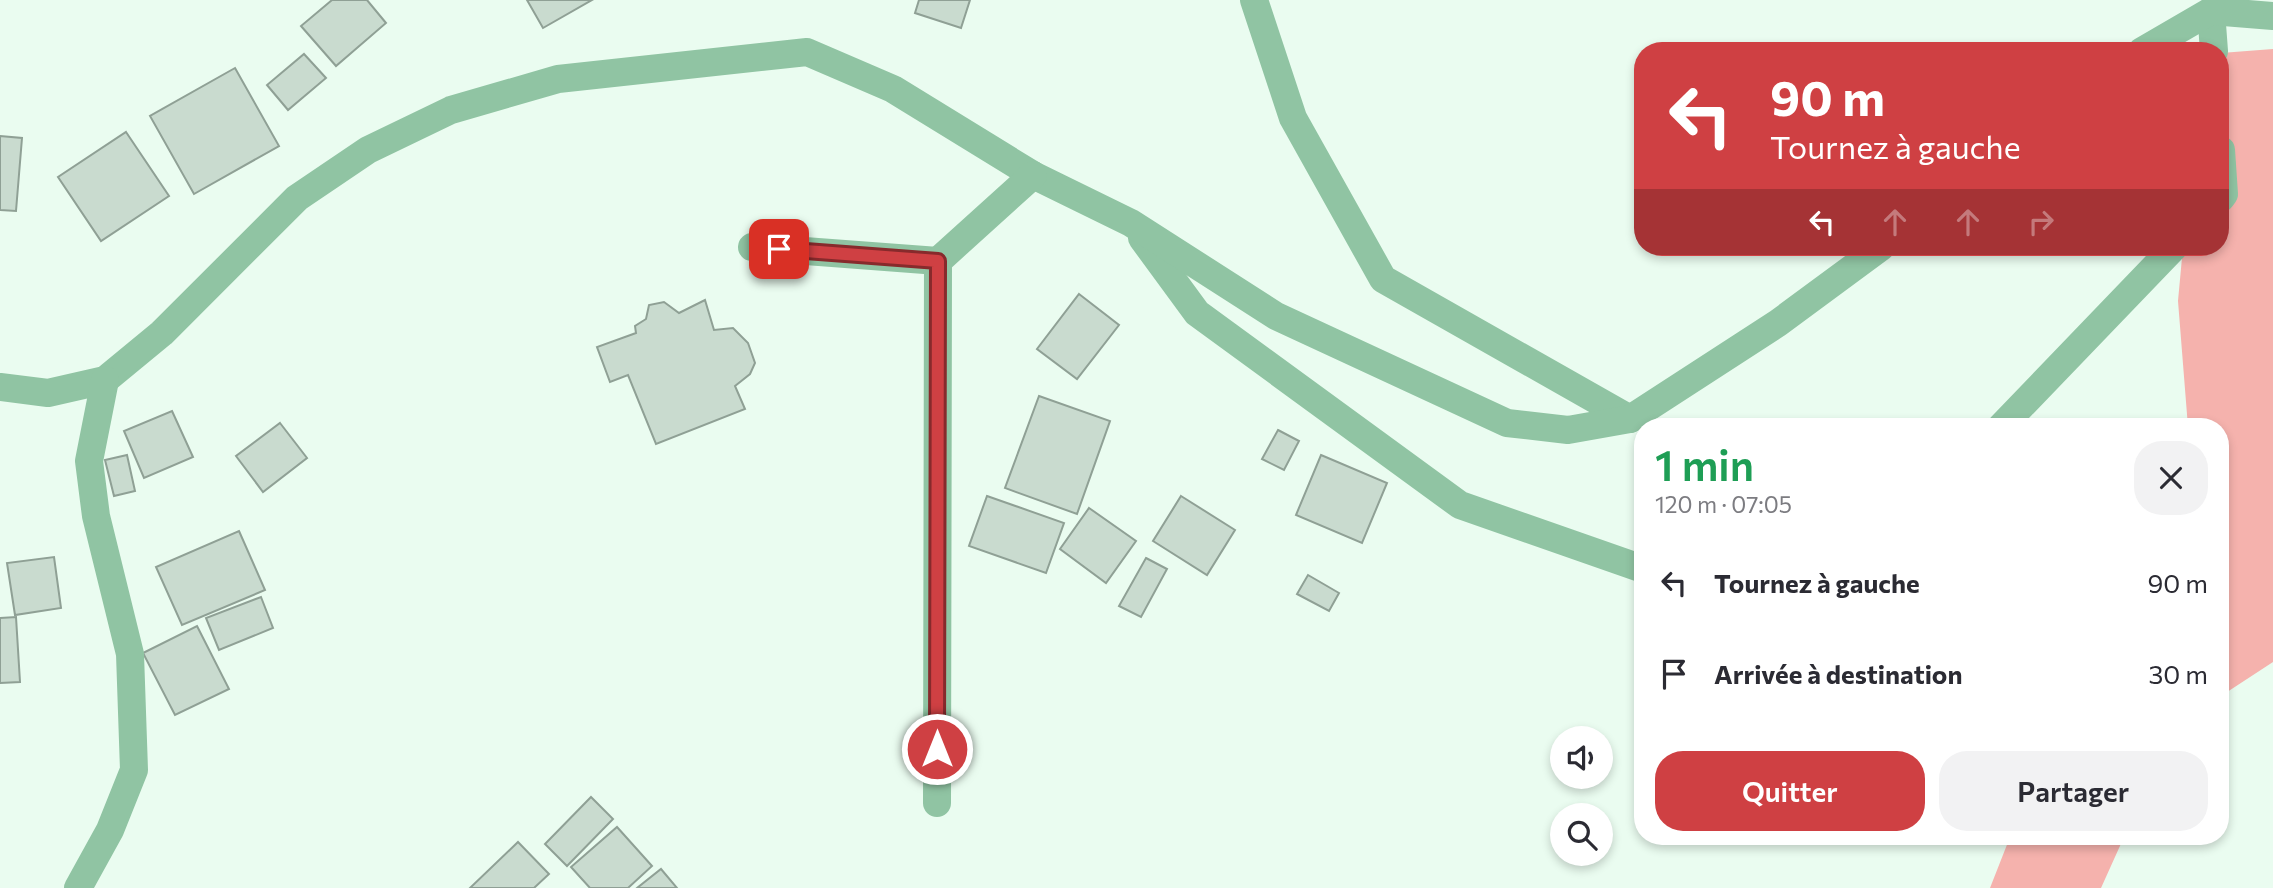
<!DOCTYPE html>
<html lang="fr">
<head>
<meta charset="utf-8">
<style>
  :root { --surface:#fff; --page:#f2f2f3; --text:#2b2b33; --muted:#7c7c81; --accent:#cf4043 }
  body { margin:0; font-family:Commissioner,sans-serif; background:var(--page); color:var(--text); height:100vh; display:flex; flex-direction:column; font-size:26px; white-space:nowrap }
  * { box-sizing:border-box; margin:0 }
  p { font-size:23px; color:var(--muted) }
  .icon { flex:none; width:38px; height:38px; fill:none; stroke:currentColor; stroke-width:2; stroke-linecap:round; stroke-linejoin:round }
  .map { position:relative; flex:1; overflow:hidden }
  .side { position:absolute; left:1634px; top:418px; width:595px; height:427px; display:flex; flex-direction:column; background:var(--surface); border-radius:28px; box-shadow:0 4px 10px #0003 }
  .side>* { flex:none }
  .hud { position:absolute; left:1634px; top:42px; width:595px; height:214px; border-radius:28px; box-shadow:0 4px 10px #0003; background:#cf4043; color:#fff; overflow:hidden }
  .controls { position:absolute; left:1550px; top:726px; display:grid; gap:14px }
  .controls a { display:grid; place-items:center; width:63px; height:63px; border-radius:50%; background:var(--surface); box-shadow:0 4px 10px #0003; font-size:35px }
  .pin { position:absolute; display:grid; place-items:center; width:60px; height:60px; color:#fff; margin:-30px; border-radius:14px; box-shadow:0 4px 10px #0006 }
  .me { position:absolute; width:77px; margin:-38px; rotate:0deg; stroke-linejoin:round; filter:drop-shadow(0 0 5px #0008) }
  .turn { display:flex; align-items:center; gap:24px; height:147px; padding:0 21px; font-size:32px }
  .turn .icon { width:91px; height:91px; stroke-width:2.5 }
  .turn b { display:block; font-size:49px; line-height:60px }
  .lanes { display:flex; align-items:center; height:66px; padding:0 21px; background:#0003; justify-content:center; gap:35px; direction:ltr }
  .lanes .off { opacity:.35 }
  .round { display:grid; place-items:center; flex:none; width:74px; height:74px; border-radius:28px; background:var(--page) }
  .overview { display:flex; align-items:center; justify-content:space-between; height:119px; padding:0 21px }
  h1 { font-size:42px; font-weight:600; line-height:52px; color:#1e9e55 }
  .primary-button { display:flex; gap:14px; margin-top:auto; padding:14px 21px }
  .primary-button a { flex:1; height:80px; border-radius:28px; background:var(--accent); color:#fff; font-size:28px; font-weight:600; line-height:80px; text-align:center }
  .primary-button a+a { background:var(--page); color:var(--text) }
  ul { padding:0; list-style:none }
  li { display:flex; align-items:center; gap:21px; height:91px; padding:0 21px }
  li div { flex:1 }
  li b { display:block; font-size:26px }
  li em { font-style:normal }
  .map>svg:first-child { display:block }
  .green { fill:#f5b2ad }
  .building { fill:#c9dbcf; stroke:#8fa095; stroke-width:2 }
  .lines { fill:none; stroke-linecap:round; stroke-linejoin:round }
  .street { stroke:#90c4a3; stroke-width:28 }
  .route-casing { stroke:#872a2c; stroke-width:18 }
  .route { stroke:#cf4043; stroke-width:12 }
</style>
</head>
<body>
<div class="map">
<svg width="2273" height="888" viewBox="0 0 2273 888">
  <rect width="100%" height="100%" fill="#eafcf0"/>
  <g class="green">
    <polygon points="2273,49 2273,662 2221,696 2221,427 2188,427 2178,301 2183,247 2221,247 2221,53"/>
    <polygon points="2010,837 2010,836 2124,837 2101,888 1990,888"/>
  </g>
  <g class="building">
    <polygon points="332,0 367,0 386,23 336,66 301,26"/>
    <polygon points="527,0 592,0 543,28"/>
    <polygon points="919,0 970,0 961,28 915,13"/>
    <polygon points="304,54 326,78 288,110 267,85"/>
    <polygon points="235,68 279,146 194,194 150,116"/>
    <polygon points="126,132 169,196 101,241 58,177"/>
    <polygon points="0,136 22,138 16,211 0,210"/>
    <polygon points="1079,294 1119,325 1077,379 1037,349"/>
    <polygon points="705,300 714,330 733,328 748,343 755,363 750,374 735,386 745,409 656,444 628,375 610,382 597,347 636,333 635,326 646,319 649,305 664,302 679,313"/>
    <polygon points="1039,396 1110,421 1077,514 1005,488"/>
    <polygon points="172,411 193,457 144,478 124,431"/>
    <polygon points="280,423 307,458 263,492 236,456"/>
    <polygon points="1278,430 1299,441 1284,470 1262,459"/>
    <polygon points="127,455 135,491 114,496 105,460"/>
    <polygon points="1321,455 1387,483 1362,543 1296,515"/>
    <polygon points="987,496 1064,523 1046,573 969,546"/>
    <polygon points="1181,496 1235,530 1207,575 1153,541"/>
    <polygon points="1089,508 1136,541 1106,583 1060,549"/>
    <polygon points="239,531 265,590 182,625 156,567"/>
    <polygon points="54,557 61,608 15,615 7,563"/>
    <polygon points="1146,558 1167,569 1141,617 1119,606"/>
    <polygon points="1308,575 1339,593 1329,611 1297,594"/>
    <polygon points="261,597 273,628 219,650 206,618"/>
    <polygon points="16,617 20,682 0,683 0,618"/>
    <polygon points="197,626 229,689 175,715 143,653"/>
    <polygon points="591,797 613,819 567,866 545,844"/>
    <polygon points="617,827 652,866 628,888 590,888 571,867"/>
    <polygon points="518,842 549,874 534,888 470,888"/>
    <polygon points="661,869 677,888 637,888"/>
  </g>
  <g class="lines">
    <g class="street">
      <polyline points="1254,0 1293,118 1383,279 1630,419"/>
      <polyline points="2211,11 2214,51"/>
      <polyline points="2142,51 2211,11 2273,16"/>
      <polyline points="2221,150 2224,194 2221,198"/>
      <polyline points="1142,238 1197,313 1460,505 1643,569"/>
      <polyline points="752,247 938,261"/>
      <polyline points="0,387 48,393 105,380 162,333 297,198 368,150 451,110 558,79 807,52 893,89 1033,175 1131,223 1276,316 1507,423 1568,430 1630,419 1778,323 1881,247"/>
      <polyline points="2001,427 2174,247"/>
      <polyline points="937,803 938,261 1033,175"/>
      <polyline points="78,888 110,830 134,770 130,654 96,516 89,461 105,380"/>
    </g>
  </g>
  <g class="lines">
    <defs>
      <polyline id="route" points="779,249 938,261 937,749"/>
    </defs>
    <use href="#route" class="route-casing"/>
    <use href="#route" class="route"/>
  </g>
</svg>
<div class="controls">
<a><svg class="icon" aria-label="sound" viewBox="0 0 24 24"><path d="M4 9h4l5-4v14l-5-4H4zM17 9q2 3 0 6"/></svg></a>
<a><svg class="icon" aria-label="search" viewBox="0 0 24 24"><circle cx="10" cy="10" r="6"/><path d="M15 15l6 6"/></svg></a>
</div>
<div class="pin" style="left:779px;top:249px;background:#d93025"><svg class="icon" aria-label="arrive" viewBox="0 0 24 24"><path d="M6 21V4h12l-3 4 3 4H6"/></svg></div>
<svg class="me" style="left:937px;top:749px" viewBox="-20 -20 40 40"><circle r="17" fill="#cf4043" stroke="#fff" stroke-width="3"/><path d="M0-11L8 9 0 5-8 9z" fill="#fff"/></svg>
<div class="hud">
<div class="turn"><svg class="icon" aria-label="left" viewBox="0 0 24 24"><path d="M17 20v-9H6M10 6l-5 5 5 5"/></svg><div><b>90 m</b>Tournez à gauche</div></div>
<div class="lanes"><svg class="icon" aria-label="left" viewBox="0 0 24 24"><path d="M17 20v-9H6M10 6l-5 5 5 5"/></svg><svg class="icon off" aria-label="ahead" viewBox="0 0 24 24"><path d="M12 20V5M6 11l6-6 6 6"/></svg><svg class="icon off" aria-label="ahead" viewBox="0 0 24 24"><path d="M12 20V5M6 11l6-6 6 6"/></svg><svg class="icon off" aria-label="right" viewBox="0 0 24 24"><path d="M7 20v-9h11M14 6l5 5-5 5"/></svg></div>
</div>
<section class="side">
<div class="overview"><div><h1>1 min</h1><p>120 m · 07:05</p></div><a class="round"><svg class="icon" aria-label="close" viewBox="0 0 24 24"><path d="M6 6l12 12M18 6L6 18"/></svg></a></div>
<ul>
<li><svg class="icon" aria-label="left" viewBox="0 0 24 24"><path d="M17 20v-9H6M10 6l-5 5 5 5"/></svg><div><b>Tournez à gauche</b></div><em>90 m</em></li>
<li><svg class="icon" aria-label="arrive" viewBox="0 0 24 24"><path d="M6 21V4h12l-3 4 3 4H6"/></svg><div><b>Arrivée à destination</b></div><em>30 m</em></li>
</ul>
<div class="primary-button"><a>Quitter</a><a>Partager</a></div>
</section>
</div>
</body>
</html>
